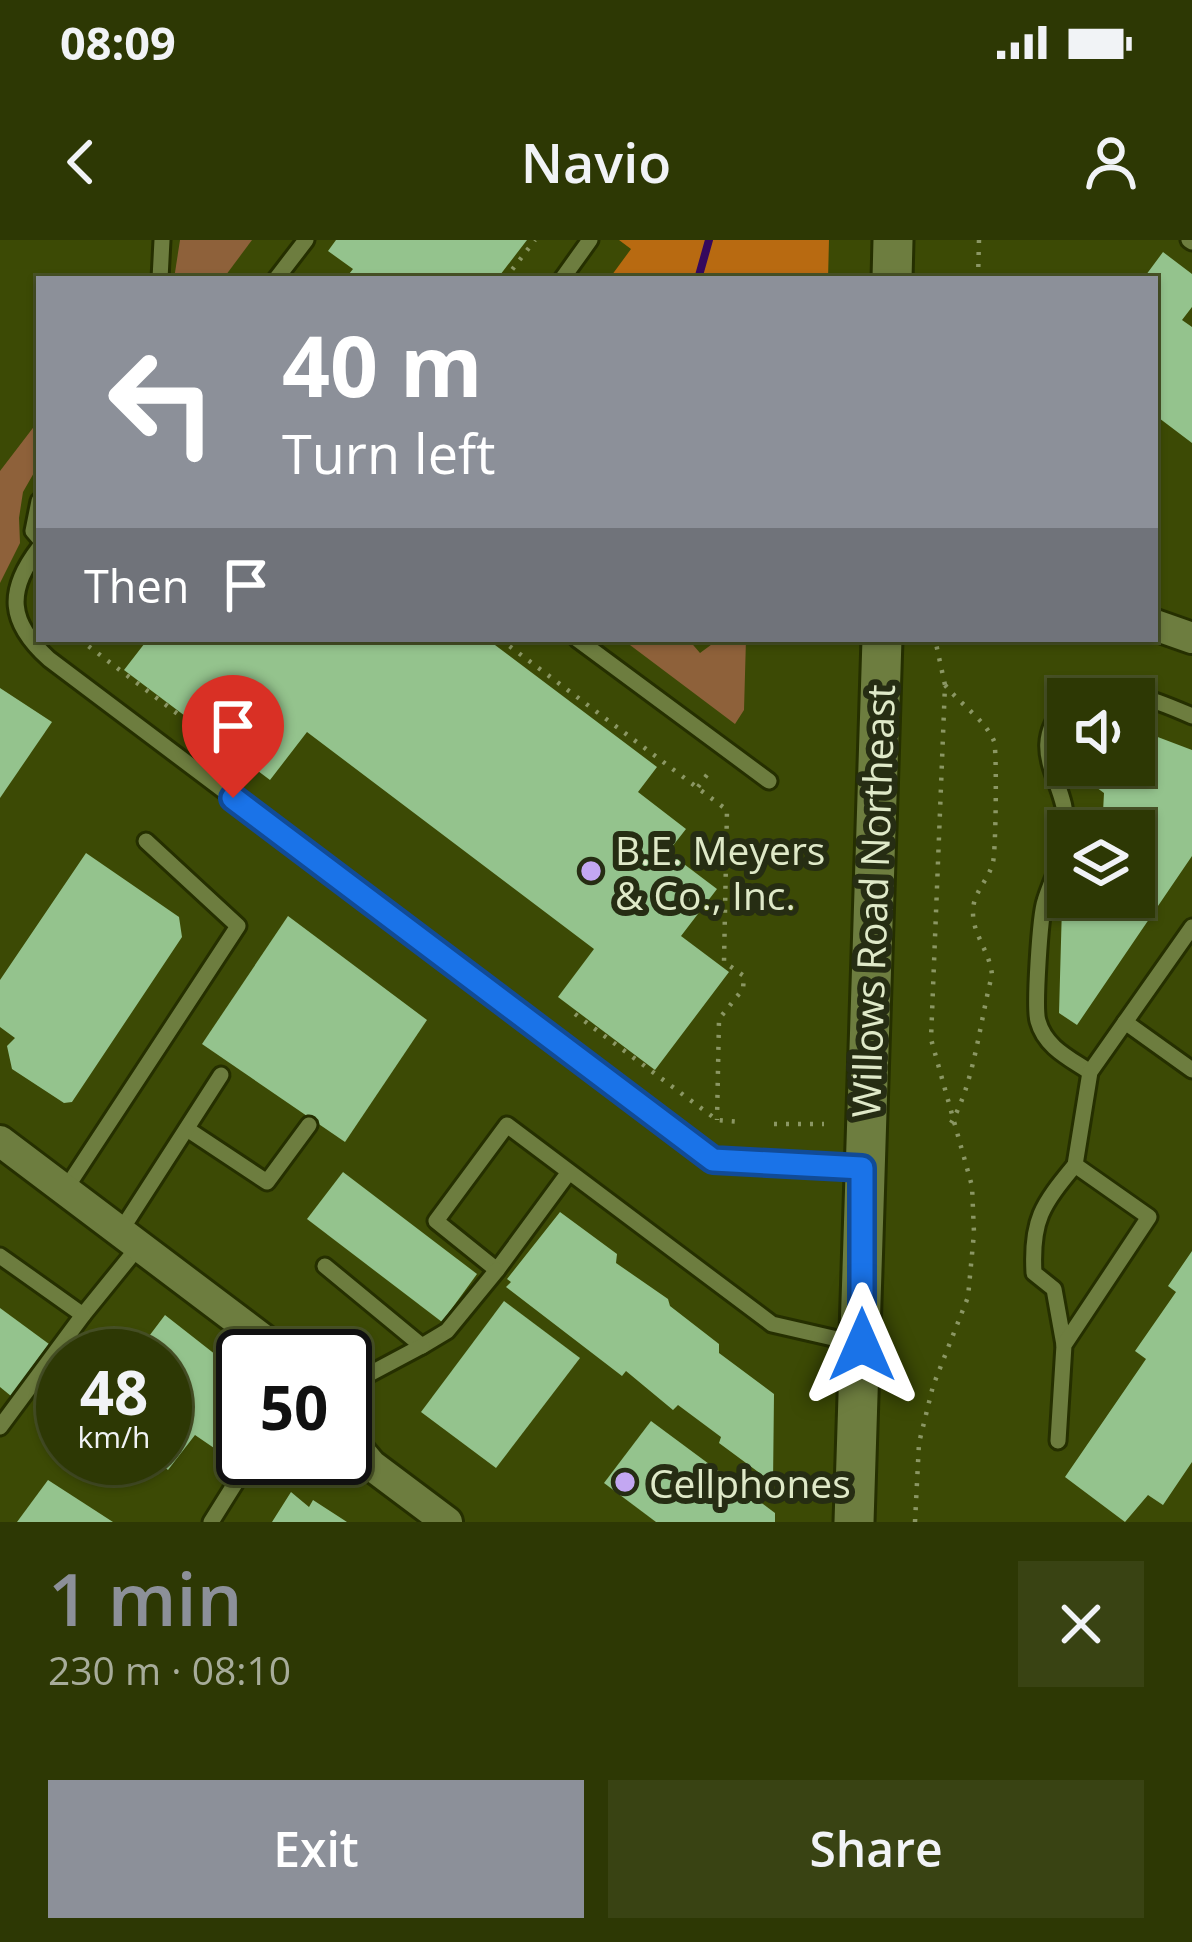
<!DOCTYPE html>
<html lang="en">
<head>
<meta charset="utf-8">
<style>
  :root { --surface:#2d3804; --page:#394313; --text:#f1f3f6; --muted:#a7ac9a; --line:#485226; --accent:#8c9099 }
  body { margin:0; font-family:"Open Sans",sans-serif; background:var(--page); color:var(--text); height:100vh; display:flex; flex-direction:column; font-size:45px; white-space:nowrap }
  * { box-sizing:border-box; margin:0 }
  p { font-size:39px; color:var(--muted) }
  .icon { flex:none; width:66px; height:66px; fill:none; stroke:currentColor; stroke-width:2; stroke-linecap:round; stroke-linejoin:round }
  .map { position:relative; height:1282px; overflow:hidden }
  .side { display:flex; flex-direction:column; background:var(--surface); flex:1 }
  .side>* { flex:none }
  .banner { position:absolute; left:36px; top:36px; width:1122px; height:366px; border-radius:0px; box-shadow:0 3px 9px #0004,0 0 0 3px var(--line); background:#8c9099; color:#fff; overflow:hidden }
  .buttons { position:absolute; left:1047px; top:438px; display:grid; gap:24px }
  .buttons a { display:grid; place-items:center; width:108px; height:108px; border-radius:0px; background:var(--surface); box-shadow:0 3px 9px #0004,0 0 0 3px var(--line); font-size:60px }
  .speed { position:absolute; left:36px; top:1089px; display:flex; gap:24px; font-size:60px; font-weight:700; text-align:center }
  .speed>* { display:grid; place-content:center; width:156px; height:156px; border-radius:50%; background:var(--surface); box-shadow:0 3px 9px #0004,0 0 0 3px var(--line); line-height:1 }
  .speed small { font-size:30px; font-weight:400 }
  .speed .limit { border:6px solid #111; border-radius:18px; background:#fff; color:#111 }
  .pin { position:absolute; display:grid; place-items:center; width:102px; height:102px; color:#fff; margin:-123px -51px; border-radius:50% 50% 50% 0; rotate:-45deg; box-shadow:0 0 12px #0007 }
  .pin .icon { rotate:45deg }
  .me { position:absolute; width:132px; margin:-66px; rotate:0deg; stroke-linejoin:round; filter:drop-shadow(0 0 9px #0008) }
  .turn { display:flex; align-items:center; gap:42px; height:252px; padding:0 48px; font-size:54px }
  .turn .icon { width:156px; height:156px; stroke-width:2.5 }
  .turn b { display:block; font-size:84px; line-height:102px }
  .then { display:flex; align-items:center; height:114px; padding:0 48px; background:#0003; gap:24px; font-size:45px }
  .round { display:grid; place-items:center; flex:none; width:126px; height:126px; border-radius:0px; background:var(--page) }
  .headline { display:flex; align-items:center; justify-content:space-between; height:204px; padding:0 48px }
  h1 { font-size:72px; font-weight:600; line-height:90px; color:var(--accent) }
  .cta { display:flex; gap:24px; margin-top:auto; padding:24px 48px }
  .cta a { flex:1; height:138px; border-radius:0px; background:var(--accent); color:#fff; font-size:48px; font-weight:600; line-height:138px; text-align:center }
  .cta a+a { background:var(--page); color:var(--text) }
  .status { display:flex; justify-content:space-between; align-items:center; height:84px; padding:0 60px; background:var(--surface); direction:ltr }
  .status svg { height:33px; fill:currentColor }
  header { display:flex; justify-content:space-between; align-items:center; height:156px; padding:0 48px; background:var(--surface); font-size:54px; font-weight:600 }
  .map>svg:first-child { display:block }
  .green { fill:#8e613a }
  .forest { fill:#b86a11 }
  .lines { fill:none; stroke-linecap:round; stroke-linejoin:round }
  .stream { stroke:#35085d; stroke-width:8 }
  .building { fill:#94c38d }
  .lane-casing { stroke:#252f00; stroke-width:21 }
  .street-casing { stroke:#252f00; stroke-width:36 }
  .secondary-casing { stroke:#252f00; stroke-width:45 }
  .path { stroke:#8b9764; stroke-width:4.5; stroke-dasharray:3 9; stroke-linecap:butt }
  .lane { stroke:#6d7d3f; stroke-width:15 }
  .street { stroke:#6d7d3f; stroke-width:30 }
  .secondary { stroke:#6d7d3f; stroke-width:39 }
  .route-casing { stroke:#114b97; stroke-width:30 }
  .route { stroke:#1a73e8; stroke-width:21 }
  .poi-dot { fill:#c3a7f2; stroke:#262d13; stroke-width:4.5 }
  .labels { text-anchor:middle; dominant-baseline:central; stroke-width:12; stroke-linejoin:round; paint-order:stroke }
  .poi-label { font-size:39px; fill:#dfe9c8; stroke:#262d13; text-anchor:start }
  .street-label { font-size:39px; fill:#dfe9c8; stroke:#262d13 }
</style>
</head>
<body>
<div class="status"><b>08:09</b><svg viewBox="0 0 49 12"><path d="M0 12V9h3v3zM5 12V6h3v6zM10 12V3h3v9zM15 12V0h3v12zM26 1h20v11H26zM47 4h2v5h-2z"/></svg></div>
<header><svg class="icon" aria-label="back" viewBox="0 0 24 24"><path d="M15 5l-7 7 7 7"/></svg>Navio<svg class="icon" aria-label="person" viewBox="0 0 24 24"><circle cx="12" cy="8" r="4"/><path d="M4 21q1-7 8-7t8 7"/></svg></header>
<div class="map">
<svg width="1192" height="1282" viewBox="0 0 1192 1282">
  <rect width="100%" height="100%" fill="#3c4a05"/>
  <g class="green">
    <polygon points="180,0 252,0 223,39 174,39"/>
    <polygon points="39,180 39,224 23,252 19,278 20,303 0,343 0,231"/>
    <polygon points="622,399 688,399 700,413 719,399 746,399 744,470 735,484"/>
  </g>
  <polygon class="forest" points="619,0 829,0 828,39 609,39 631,9"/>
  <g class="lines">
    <polyline class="stream" points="698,39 709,0"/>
  </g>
  <g class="building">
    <polygon points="336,0 527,0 497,39 345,39 353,29 328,11"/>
    <polygon points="1163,12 1192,34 1192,67 1182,80 1192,87 1192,203 1155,175 1155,39 1143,39"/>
    <polygon points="148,399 487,399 657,527 638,552 686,589 668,612 717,649 681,696 729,732 655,830 558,757 594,709 307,492 270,540 124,430"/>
    <polygon points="0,448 52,482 0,558"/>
    <polygon points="1134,488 1192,510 1192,616 1077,785 1059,773 1062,666 1068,657 1134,657 1134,591 1102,591 1104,553 1066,525 1134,525"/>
    <polygon points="86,613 179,677 182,697 72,862 64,863 12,829 7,806 15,798 0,787 0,740"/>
    <polygon points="288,676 427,780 345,902 202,804"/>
    <polygon points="343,932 477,1034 442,1082 307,979"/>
    <polygon points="560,972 617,1014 616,1023 668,1059 670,1066 719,1104 719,1113 774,1154 773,1243 719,1203 721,1197 678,1165 673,1170 626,1131 622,1136 506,1047 511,1042 507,1039"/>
    <polygon points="1192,1011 1192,1222 1163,1265 1148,1255 1125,1282 1065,1237 1146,1119 1135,1111 1176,1052 1168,1046"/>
    <polygon points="504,1061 580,1118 496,1228 421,1172"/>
    <polygon points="0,1068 49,1104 11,1156 0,1147"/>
    <polygon points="165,1075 239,1133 222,1156 241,1170 214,1208 195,1195 168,1230 153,1218 165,1218 165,1116 134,1116"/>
    <polygon points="651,1181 775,1273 775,1282 656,1282 604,1243"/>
    <polygon points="48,1240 113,1282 17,1282"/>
    <polygon points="291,1252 309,1267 313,1260 347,1282 272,1282"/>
  </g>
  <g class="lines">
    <defs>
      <g id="lane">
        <polyline points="1189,0 1192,2"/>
        <polyline points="160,39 162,0"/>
        <polyline points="276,39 306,0"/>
        <polyline points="562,39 590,0"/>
        <polyline points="39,261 33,291 39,298"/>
        <path d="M39,308C6,351 8,382 49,419L713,919L862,928"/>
        <polyline points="577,399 769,541"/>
        <path d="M1071,459C1117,444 1149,457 1192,476"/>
        <path d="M1068,462C1022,512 1069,540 1066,590C1065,618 1053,635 1045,661C1040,675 1034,768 1038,781C1045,807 1069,818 1090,832"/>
        <polyline points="1125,782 1192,830"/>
        <polyline points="187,889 267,942 309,885"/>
        <polyline points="569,932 497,1030 436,981 507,885 772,1084 859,1104"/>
        <polyline points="65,950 238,686 146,601"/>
        <polyline points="120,992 221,835"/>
        <polyline points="0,1016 83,1075 139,1006"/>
        <polyline points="325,1026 422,1106 447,1091 497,1030"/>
        <path d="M1064,1105L1054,1049L1034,1033C1031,980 1042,965 1075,925"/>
        <polyline points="345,1147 422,1106"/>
        <polyline points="0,1187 83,1075"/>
        <polyline points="1058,1201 1064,1105 1149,977 1075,925 1090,832 1192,687"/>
        <polyline points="211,1282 251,1218"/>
      </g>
      <g id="street">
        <polyline points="1155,385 1192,398"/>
        <polyline points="0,901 285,1116"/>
        <polyline points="345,1194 371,1225 447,1282"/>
      </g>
      <g id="secondary">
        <polyline points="892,39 893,0"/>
        <polyline points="854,1282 882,399"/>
      </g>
    </defs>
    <use href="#lane" class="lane-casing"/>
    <use href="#street" class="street-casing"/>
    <use href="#secondary" class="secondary-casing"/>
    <g class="path">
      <polyline points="505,39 535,0"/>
      <polyline points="978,39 979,0"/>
      <polyline points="79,399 208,497"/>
      <polyline points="500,399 727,570 724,722 744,736 743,749 719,779 717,880"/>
      <path d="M945,445C960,464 985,480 994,501C997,507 996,611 993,622C989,640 972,653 973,673C973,695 990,712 992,735C980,781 974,844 951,883"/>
      <polyline points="698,547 712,528"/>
      <polyline points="575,774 717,880 741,882"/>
      <polyline points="774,884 824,884"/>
      <polyline points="915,1282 919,1203 933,1146 968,1057 974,993 972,946 931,799 945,445 935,399"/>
    </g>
    <use href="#lane" class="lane"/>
    <use href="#street" class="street"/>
    <use href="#secondary" class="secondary"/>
  </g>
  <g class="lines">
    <defs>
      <polyline id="route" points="233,558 713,920 862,928 862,1105"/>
    </defs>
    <use href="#route" class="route-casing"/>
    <use href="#route" class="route"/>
  </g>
  <g class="poi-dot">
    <circle cx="591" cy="631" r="12"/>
    <circle cx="625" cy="1242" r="12"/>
  </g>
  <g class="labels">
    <g class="poi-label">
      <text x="615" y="609">B.E. Meyers<tspan x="615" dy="45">&amp; Co., Inc.</tspan></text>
      <text x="649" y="1242">Cellphones</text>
    </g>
    <g class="street-label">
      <text transform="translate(872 661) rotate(-88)">Willows Road Northeast</text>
    </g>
  </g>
</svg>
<div class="buttons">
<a><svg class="icon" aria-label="sound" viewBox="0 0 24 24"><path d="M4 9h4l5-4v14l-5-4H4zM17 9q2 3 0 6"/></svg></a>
<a><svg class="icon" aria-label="layers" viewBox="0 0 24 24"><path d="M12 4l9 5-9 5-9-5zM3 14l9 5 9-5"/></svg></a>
</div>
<div class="speed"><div>48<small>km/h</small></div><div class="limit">50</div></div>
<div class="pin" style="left:233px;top:558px;background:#d93025"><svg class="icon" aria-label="arrive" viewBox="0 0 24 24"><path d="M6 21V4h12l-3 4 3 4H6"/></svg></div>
<svg class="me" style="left:862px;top:1105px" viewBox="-20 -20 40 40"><path d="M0-17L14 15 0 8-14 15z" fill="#1a73e8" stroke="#fff" stroke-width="4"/></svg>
<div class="banner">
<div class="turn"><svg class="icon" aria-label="left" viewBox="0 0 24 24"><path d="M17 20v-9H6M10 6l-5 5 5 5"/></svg><div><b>40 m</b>Turn left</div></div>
<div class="then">Then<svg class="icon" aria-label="arrive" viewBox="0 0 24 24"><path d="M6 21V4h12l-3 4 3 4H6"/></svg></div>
</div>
</div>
<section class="side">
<div class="headline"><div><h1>1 min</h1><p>230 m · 08:10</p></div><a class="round"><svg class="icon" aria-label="close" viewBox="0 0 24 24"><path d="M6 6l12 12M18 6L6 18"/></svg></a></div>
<div class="cta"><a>Exit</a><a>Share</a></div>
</section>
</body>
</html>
